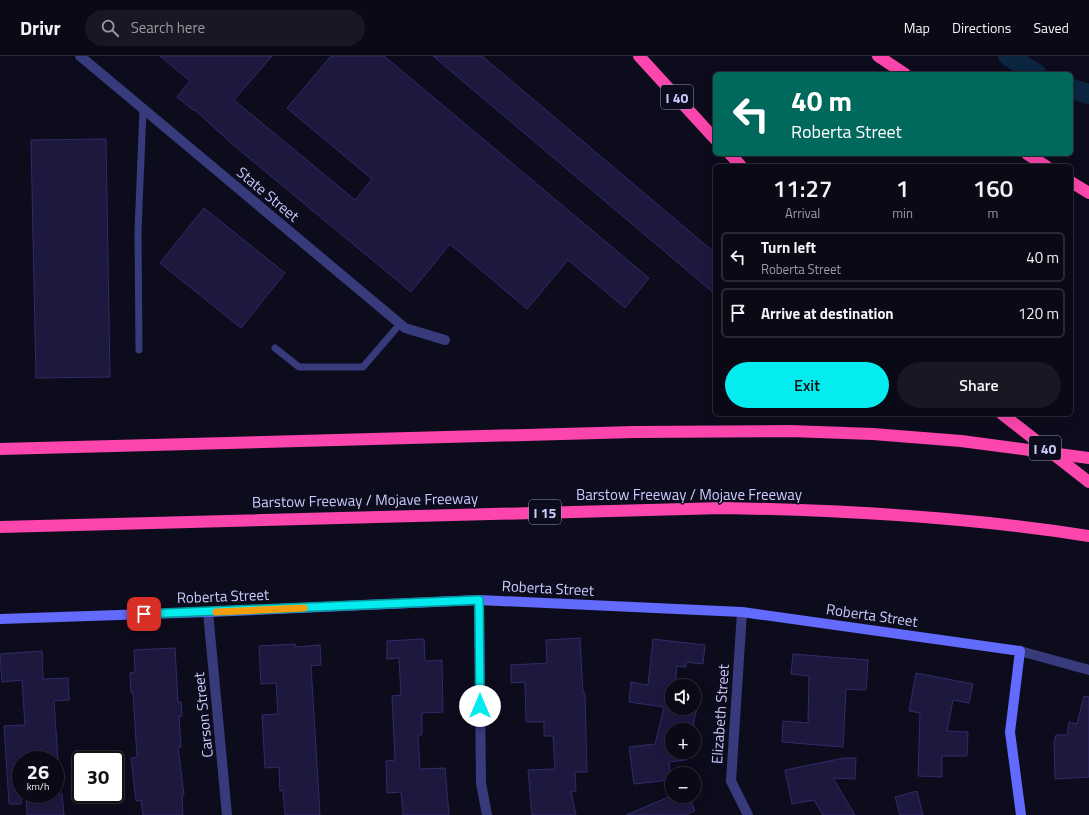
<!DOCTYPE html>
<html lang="en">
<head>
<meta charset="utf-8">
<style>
  :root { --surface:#0a0916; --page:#181723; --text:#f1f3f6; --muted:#999aa1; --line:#2a2a35; --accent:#04ecf0 }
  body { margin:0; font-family:"Titillium Web",sans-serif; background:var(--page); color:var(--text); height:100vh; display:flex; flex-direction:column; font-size:15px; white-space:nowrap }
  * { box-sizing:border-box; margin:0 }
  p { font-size:13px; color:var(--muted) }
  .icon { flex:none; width:22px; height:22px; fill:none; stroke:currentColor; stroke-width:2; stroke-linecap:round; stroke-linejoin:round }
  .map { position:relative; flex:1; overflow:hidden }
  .panel { position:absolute; left:713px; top:108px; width:360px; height:252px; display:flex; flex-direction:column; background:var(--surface); border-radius:6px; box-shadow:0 4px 16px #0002,0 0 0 1px var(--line) }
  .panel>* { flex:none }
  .hud { position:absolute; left:713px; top:16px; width:360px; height:84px; border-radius:6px; box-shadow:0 4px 16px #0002,0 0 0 1px var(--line); background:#00695c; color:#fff; overflow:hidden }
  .fabs { position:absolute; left:665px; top:623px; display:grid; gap:8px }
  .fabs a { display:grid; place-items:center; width:36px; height:36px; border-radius:50%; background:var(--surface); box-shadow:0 4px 16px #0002,0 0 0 1px var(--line); font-size:20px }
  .speed { position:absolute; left:12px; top:695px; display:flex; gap:8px; font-size:20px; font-weight:700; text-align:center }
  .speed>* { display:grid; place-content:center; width:52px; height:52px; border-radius:50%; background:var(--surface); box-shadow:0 4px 16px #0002,0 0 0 1px var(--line); line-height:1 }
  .speed small { font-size:10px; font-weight:400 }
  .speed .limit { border:2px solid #111; border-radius:6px; background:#fff; color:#111 }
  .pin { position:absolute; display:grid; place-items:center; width:34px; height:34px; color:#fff; margin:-17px; border-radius:8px; box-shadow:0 2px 6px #0006 }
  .me { position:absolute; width:44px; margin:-22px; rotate:0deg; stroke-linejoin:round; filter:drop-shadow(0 0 3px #0008) }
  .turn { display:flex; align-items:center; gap:14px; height:84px; padding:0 12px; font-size:18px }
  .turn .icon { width:52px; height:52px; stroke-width:2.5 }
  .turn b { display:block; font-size:28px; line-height:34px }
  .eta { display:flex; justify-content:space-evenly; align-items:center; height:68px; text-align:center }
  .eta b { font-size:24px; font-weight:600; line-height:28px }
  .cta { display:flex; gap:8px; margin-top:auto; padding:8px 12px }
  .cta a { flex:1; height:46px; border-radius:24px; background:var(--accent); color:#111; font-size:16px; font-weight:600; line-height:46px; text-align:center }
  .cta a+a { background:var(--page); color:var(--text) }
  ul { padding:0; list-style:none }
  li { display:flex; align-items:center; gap:12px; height:50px; margin:0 8px 6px; padding:0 4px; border:2px solid var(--line); border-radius:6px }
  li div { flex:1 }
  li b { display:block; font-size:15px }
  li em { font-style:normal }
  header { display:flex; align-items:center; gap:24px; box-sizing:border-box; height:56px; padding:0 20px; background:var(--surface); border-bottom:1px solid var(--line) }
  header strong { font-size:19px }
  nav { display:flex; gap:22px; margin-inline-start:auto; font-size:14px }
  .search { width:280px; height:36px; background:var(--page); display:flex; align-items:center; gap:10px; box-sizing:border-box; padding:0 14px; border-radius:22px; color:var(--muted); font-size:15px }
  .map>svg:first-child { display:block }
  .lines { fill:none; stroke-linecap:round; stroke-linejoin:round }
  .canal { stroke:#0c2541; stroke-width:20 }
  .building { fill:#1d183e; stroke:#322b6a }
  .lane { stroke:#373b7c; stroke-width:7 }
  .street { stroke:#373b7c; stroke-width:10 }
  .secondary { stroke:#626bfd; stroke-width:10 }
  .highway { stroke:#fc46ad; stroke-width:12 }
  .route-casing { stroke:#03999c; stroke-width:10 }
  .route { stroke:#04ecf0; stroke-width:7 }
  .slow { stroke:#f59e0b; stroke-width:7 }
  .labels { text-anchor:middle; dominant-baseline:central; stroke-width:3; stroke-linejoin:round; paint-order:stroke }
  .shield { fill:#0d0c1d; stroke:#9290ba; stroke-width:1 }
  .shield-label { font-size:14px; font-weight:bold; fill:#cbc9fe }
  .street-label { font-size:15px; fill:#cbc9fe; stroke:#0d0c1d }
</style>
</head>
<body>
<header>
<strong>Drivr</strong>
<div class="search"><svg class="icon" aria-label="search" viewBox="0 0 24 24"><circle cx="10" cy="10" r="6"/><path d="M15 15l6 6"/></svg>Search here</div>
<nav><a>Map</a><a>Directions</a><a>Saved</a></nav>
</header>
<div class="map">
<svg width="1089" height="759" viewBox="0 0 1089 759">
  <rect width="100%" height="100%" fill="#0d0c1d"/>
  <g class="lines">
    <g class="canal">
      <polyline points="1008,0 1037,18"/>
      <polyline points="1071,33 1089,38"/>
    </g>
  </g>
  <g class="building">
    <polygon points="160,0 272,0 234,44 355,144 372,123 287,52 331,0 384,0 649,222 625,252 568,204 527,253 450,188 411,236 231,87 194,53 193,54 177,41 190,25"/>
    <polygon points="433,0 482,0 715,197 715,238"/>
    <polygon points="106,83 110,321 36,322 31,84"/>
    <polygon points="204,152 285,217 241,272 160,207"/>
    <polygon points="580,582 583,637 585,637 587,716 575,716 576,735 571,736 576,759 532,759 528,714 555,713 553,680 544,680 544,666 526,666 525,626 511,627 511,609 547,607 546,584"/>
    <polygon points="424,583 425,605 442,604 443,656 422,657 422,679 418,679 420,713 445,712 449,759 403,759 401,736 387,737 386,705 395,704 392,640 401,639 399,602 387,603 387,585"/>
    <polygon points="653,583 705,589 703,608 686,606 686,611 677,610 675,630 672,630 672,652 694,652 694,642 699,643 692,674 672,674 672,696 685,696 686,704 669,706 671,724 634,728 629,691 655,688 664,651 629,646 631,626 648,629"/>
    <polygon points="295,588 295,591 320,589 321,609 311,610 320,759 285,759 283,734 280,735 279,711 265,712 262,659 278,658 276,627 261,628 259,590"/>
    <polygon points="175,592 178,646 181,646 182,660 179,660 181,691 178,691 184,739 182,739 183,759 143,759 141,744 136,745 131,702 137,701 133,636 131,637 130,617 135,616 134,594"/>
    <polygon points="42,595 43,623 68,622 69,644 54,645 58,704 21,704 21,748 9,748 4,670 25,669 22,624 2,626 0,598"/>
    <polygon points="793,598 868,604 866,634 846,633 843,691 782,686 783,665 808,667 809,620 791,618"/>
    <polygon points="916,617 973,628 969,647 953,644 947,675 968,676 967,700 942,700 942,721 918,720 920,657 909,655"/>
    <polygon points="1084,640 1089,641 1089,721 1055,723 1054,686 1056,679 1067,679 1069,666 1077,668"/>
    <polygon points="844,702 856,702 855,723 833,722 855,759 823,759 814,744 792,748 785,714"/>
    <polygon points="917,735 923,759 900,759 895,741"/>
    <polygon points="26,738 62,738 64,759 27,759"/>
    <polygon points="671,740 689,740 695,755 685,759 626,759"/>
  </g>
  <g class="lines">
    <g class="lane">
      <polyline points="275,292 299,311 363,311 400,268"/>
      <polyline points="139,294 138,175 143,53"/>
    </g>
    <g class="street">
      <polyline points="80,0 405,272 445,284"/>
      <polyline points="479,544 481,727 487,759"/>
      <polyline points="208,556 227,759"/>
      <polyline points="742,556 731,725 748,759"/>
      <polyline points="1020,595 1089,614"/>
    </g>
    <polyline class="secondary" points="0,563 208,556 479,544 742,556 1020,595 1010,676 1021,759"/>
    <g class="highway">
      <polyline points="639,0 715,83"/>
      <polyline points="878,0 905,18"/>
      <polyline points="730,98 741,110"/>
      <polyline points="1027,98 1046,110"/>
      <polyline points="1071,126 1089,137"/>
      <polyline points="1002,358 1089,426"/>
      <polyline points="0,393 634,376 790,375 873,378 961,385 1089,402"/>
      <path d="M0,471L723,452C845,454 968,461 1089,480"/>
    </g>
  </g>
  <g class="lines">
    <defs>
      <polyline id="route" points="144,558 479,544 480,650"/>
    </defs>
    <use href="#route" class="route-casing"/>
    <use href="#route" class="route"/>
    <polyline class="slow" points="216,556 304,552"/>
  </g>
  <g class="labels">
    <g class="shield">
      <rect x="661" y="29" width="32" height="24" rx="3"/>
      <rect x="1029" y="380" width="32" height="24" rx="3"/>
      <rect x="529" y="444" width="32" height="24" rx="3"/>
    </g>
    <g class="shield-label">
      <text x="677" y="41">I 40</text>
      <text x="1045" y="392">I 40</text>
      <text x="545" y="456">I 15</text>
    </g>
    <g class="street-label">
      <text transform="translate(268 138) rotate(40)">State Street</text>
      <text x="689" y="438">Barstow Freeway / Mojave Freeway</text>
      <text transform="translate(365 444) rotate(-1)">Barstow Freeway / Mojave Freeway</text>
      <text transform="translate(548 532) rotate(3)">Roberta Street</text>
      <text transform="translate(223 540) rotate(-2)">Roberta Street</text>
      <text transform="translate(872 559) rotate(8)">Roberta Street</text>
      <text transform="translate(720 658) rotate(-86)">Elizabeth Street</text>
      <text transform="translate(203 659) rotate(-96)">Carson Street</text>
    </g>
  </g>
</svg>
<div class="fabs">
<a><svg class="icon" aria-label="sound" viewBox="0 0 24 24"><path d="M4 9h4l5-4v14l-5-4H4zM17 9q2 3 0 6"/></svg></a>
<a>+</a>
<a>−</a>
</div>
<div class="speed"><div>26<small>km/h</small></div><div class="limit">30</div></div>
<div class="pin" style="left:144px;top:558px;background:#d93025"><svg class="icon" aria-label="arrive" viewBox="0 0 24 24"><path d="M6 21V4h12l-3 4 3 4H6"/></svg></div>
<svg class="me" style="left:480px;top:650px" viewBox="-20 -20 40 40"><circle r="19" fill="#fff"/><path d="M0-13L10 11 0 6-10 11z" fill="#04ecf0"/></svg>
<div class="hud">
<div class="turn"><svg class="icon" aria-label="left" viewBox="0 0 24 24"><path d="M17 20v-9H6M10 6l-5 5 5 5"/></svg><div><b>40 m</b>Roberta Street</div></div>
</div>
<section class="panel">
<div class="eta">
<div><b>11:27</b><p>Arrival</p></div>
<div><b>1</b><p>min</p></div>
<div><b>160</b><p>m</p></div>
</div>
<ul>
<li><svg class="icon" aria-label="left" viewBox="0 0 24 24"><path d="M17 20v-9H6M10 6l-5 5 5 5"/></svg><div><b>Turn left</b><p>Roberta Street</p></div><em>40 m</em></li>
<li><svg class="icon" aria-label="arrive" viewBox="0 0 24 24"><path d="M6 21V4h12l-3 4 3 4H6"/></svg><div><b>Arrive at destination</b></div><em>120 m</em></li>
</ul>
<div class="cta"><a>Exit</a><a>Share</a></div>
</section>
</div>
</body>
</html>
